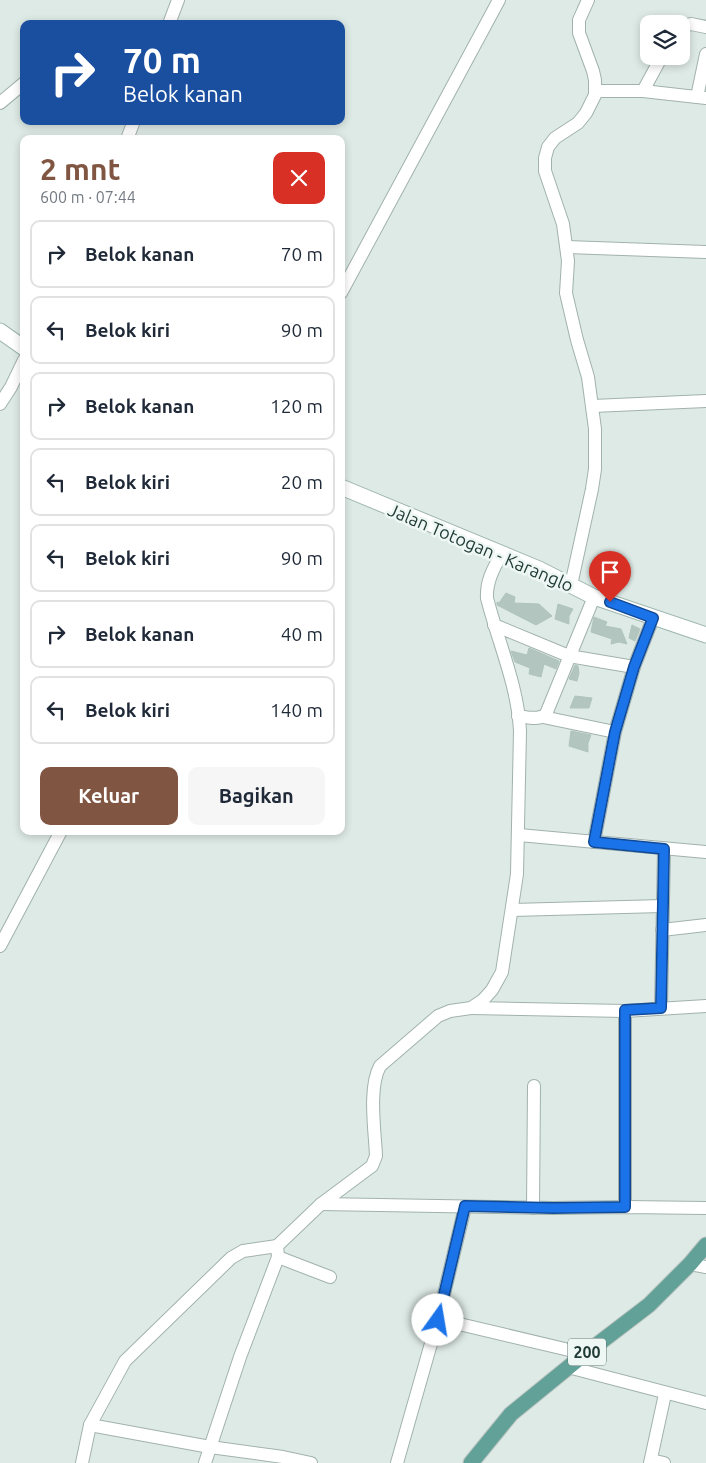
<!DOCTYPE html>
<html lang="id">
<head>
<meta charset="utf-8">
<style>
  :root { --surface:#fff; --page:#f6f6f7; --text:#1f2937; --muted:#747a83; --line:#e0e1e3; --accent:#805542 }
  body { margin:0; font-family:Ubuntu,sans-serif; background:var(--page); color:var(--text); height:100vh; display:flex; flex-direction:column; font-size:19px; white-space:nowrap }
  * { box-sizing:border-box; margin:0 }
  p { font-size:16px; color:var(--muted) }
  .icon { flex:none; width:28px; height:28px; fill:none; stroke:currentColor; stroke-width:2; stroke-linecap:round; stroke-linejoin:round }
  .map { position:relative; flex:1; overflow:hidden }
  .panel { position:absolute; left:20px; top:135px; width:325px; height:700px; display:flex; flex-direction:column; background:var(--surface); border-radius:10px; box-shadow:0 2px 8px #0003 }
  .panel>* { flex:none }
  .banner { position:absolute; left:20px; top:20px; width:325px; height:105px; border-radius:10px; box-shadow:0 2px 8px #0003; background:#1a4fa0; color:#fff; overflow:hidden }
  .fabs { position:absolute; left:640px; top:15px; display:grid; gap:10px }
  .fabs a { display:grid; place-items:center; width:50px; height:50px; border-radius:10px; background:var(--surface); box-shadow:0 2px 8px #0003; font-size:25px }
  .pin { position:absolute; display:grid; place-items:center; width:42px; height:42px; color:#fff; margin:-51px -21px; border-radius:50% 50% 50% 0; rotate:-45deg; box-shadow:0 0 5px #0007 }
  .pin .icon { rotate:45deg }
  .me { position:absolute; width:55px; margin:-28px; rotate:13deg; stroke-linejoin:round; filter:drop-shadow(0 0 4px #0008) }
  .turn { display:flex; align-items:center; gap:18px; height:105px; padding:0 20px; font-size:22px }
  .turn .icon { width:65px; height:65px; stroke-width:2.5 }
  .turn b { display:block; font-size:35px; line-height:42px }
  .round { display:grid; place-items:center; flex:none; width:52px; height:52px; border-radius:10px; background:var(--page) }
  .head { display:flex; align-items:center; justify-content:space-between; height:85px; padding:0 20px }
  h1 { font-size:30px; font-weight:700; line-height:38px; color:var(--accent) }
  .button { display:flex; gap:10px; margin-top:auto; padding:10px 20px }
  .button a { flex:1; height:58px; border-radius:10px; background:var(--accent); color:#fff; font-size:20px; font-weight:700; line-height:58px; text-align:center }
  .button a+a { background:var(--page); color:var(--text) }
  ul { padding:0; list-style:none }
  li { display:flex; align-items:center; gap:15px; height:68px; margin:0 10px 8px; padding:0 10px; border:2px solid var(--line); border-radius:10px }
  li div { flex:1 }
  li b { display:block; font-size:19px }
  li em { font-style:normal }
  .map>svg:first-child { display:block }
  .building { fill:#b3c5bf; stroke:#b0c4be }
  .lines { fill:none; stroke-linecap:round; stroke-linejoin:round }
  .street-casing { stroke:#a1b2ad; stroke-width:14 }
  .secondary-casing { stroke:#9db6af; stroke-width:17 }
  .primary-casing { stroke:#bcc4c2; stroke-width:17 }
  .street { stroke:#fff; stroke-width:12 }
  .secondary { stroke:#fff; stroke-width:15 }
  .primary { stroke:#61a197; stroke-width:15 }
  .route-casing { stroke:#114b97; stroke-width:12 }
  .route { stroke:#1a73e8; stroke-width:9 }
  .labels { text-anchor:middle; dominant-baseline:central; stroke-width:5; stroke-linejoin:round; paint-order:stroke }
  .shield { fill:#eef7f3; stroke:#5d736e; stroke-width:1 }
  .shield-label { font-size:16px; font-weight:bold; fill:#1f3a35 }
  .street-label { font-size:18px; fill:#1f3a35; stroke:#eef7f3 }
</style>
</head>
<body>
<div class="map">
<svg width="706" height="1463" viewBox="0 0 706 1463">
  <rect width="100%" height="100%" fill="#deeae6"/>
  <g class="building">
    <polygon points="506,593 515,597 514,603 539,604 552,616 536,625 497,605 497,602 499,603"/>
    <polygon points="558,604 573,609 569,616 569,624 555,619"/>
    <polygon points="594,617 607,622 605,626 621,629 627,644 619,642 611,644 612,639 591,632"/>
    <polygon points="632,625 640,629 635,641 629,638"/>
    <polygon points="529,648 559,661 556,669 544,664 541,677 529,674 530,668 515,662 511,651 527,655"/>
    <polygon points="575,665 578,666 579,673 577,681 569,679"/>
    <polygon points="575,696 592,698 589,708 570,708"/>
    <polygon points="571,731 591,735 588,743 588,752 569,746"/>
  </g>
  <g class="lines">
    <defs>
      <g id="street">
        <polyline points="169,24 178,0"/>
        <polyline points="681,27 691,24 706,27"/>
        <polyline points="596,91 643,91 706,98"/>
        <polyline points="643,91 662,56"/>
        <polyline points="697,97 706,54"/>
        <polyline points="0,103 24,83"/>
        <polyline points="127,139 134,121"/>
        <polyline points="567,247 706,252"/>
        <polyline points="341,293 499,0"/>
        <polyline points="0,404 11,387 24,360"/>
        <polyline points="593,406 706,401"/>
        <polyline points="571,585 592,489 595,469 595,429 588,377 577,340 566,293 568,261 563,224 545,171 545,158 548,147 555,138 578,123 586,113 595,95 595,80 593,71 579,33 579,20 588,0"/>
        <polyline points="494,625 569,656 634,667"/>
        <path d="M518,716C527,717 539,721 546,714L594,597"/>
        <polyline points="543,717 615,732"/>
        <polyline points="519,835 706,852"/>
        <polyline points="594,842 615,732 634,667 653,618"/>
        <polyline points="512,910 662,906"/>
        <polyline points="662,930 706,925"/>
        <polyline points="0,946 61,831"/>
        <polyline points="471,1008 625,1011 706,1006"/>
        <polyline points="661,1008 664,849"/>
        <polyline points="625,1011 625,1207"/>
        <polyline points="321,1204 553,1208 625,1207 706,1208"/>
        <polyline points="533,1208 534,1086"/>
        <polyline points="278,1257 330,1277"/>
        <polyline points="690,1264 706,1267"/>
        <polyline points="438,1319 569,1350 581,1357"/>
        <polyline points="568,1367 706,1403"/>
        <polyline points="90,1425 210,1447 283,1457 311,1463"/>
        <polyline points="651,1460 664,1463"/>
        <path d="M82,1463L90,1425L125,1361L231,1258L243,1251L277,1246L321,1204L372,1166L376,1156C375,1131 368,1088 380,1066L438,1016L450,1011L471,1008L483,1000L492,990L502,972L517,874L520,731C518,686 498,642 487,598C486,582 493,568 502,554"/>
        <polyline points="205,1463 240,1357 278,1257 277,1246"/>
        <polyline points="397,1463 438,1319 465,1207"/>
        <polyline points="650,1463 665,1394"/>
      </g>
      <g id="secondary">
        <polyline points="0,331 24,348"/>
        <polyline points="341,487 539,569 594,597 706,635"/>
      </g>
      <polyline id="primary" points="471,1463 511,1414 581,1357 649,1305 690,1264 706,1245"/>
    </defs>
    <use href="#street" class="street-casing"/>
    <use href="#secondary" class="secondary-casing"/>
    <use href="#primary" class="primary-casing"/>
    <use href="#street" class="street"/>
    <use href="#secondary" class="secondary"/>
    <use href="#primary" class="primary"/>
  </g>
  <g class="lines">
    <defs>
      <polyline id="route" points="438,1320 465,1206 553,1208 625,1207 625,1010 661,1008 664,849 594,842 615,732 634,667 653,618 610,602"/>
    </defs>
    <use href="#route" class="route-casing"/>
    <use href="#route" class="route"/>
  </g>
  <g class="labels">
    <rect class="shield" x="568" y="1338.5" width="38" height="27" rx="4"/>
    <g class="shield-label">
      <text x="587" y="1352">200</text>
    </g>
    <g class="street-label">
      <text transform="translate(481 547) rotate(23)">Jalan Totogan - Karanglo</text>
    </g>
  </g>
</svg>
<div class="fabs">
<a><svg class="icon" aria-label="layers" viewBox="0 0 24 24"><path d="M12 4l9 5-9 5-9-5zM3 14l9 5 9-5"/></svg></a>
</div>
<div class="pin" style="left:610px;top:602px;background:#d93025"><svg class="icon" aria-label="arrive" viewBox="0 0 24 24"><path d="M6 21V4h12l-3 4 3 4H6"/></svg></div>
<svg class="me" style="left:438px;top:1320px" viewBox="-20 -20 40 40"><circle r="19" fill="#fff"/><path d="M0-13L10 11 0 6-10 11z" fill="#1a73e8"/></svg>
<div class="banner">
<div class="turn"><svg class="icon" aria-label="right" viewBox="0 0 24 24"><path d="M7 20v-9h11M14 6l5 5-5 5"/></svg><div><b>70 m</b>Belok kanan</div></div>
</div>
<section class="panel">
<div class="head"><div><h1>2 mnt</h1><p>600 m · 07:44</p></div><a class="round" style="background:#d93025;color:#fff"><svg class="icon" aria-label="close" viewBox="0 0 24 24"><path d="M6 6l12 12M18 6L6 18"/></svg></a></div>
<ul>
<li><svg class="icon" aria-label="right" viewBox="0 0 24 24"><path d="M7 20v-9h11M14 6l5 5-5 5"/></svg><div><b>Belok kanan</b></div><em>70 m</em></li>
<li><svg class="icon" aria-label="left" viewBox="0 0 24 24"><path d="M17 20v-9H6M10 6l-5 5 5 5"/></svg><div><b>Belok kiri</b></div><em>90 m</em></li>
<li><svg class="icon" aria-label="right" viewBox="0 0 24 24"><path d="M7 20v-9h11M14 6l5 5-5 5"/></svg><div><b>Belok kanan</b></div><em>120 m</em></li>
<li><svg class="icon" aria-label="left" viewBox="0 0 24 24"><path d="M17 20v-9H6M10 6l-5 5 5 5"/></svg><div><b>Belok kiri</b></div><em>20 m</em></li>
<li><svg class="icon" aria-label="left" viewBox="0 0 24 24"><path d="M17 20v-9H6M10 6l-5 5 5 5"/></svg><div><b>Belok kiri</b></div><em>90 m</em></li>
<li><svg class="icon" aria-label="right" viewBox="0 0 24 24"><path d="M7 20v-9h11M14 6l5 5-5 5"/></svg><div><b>Belok kanan</b></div><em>40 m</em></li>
<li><svg class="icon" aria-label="left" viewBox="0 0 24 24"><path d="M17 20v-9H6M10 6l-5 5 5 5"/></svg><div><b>Belok kiri</b></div><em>140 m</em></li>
</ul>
<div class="button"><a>Keluar</a><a>Bagikan</a></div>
</section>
</div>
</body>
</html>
